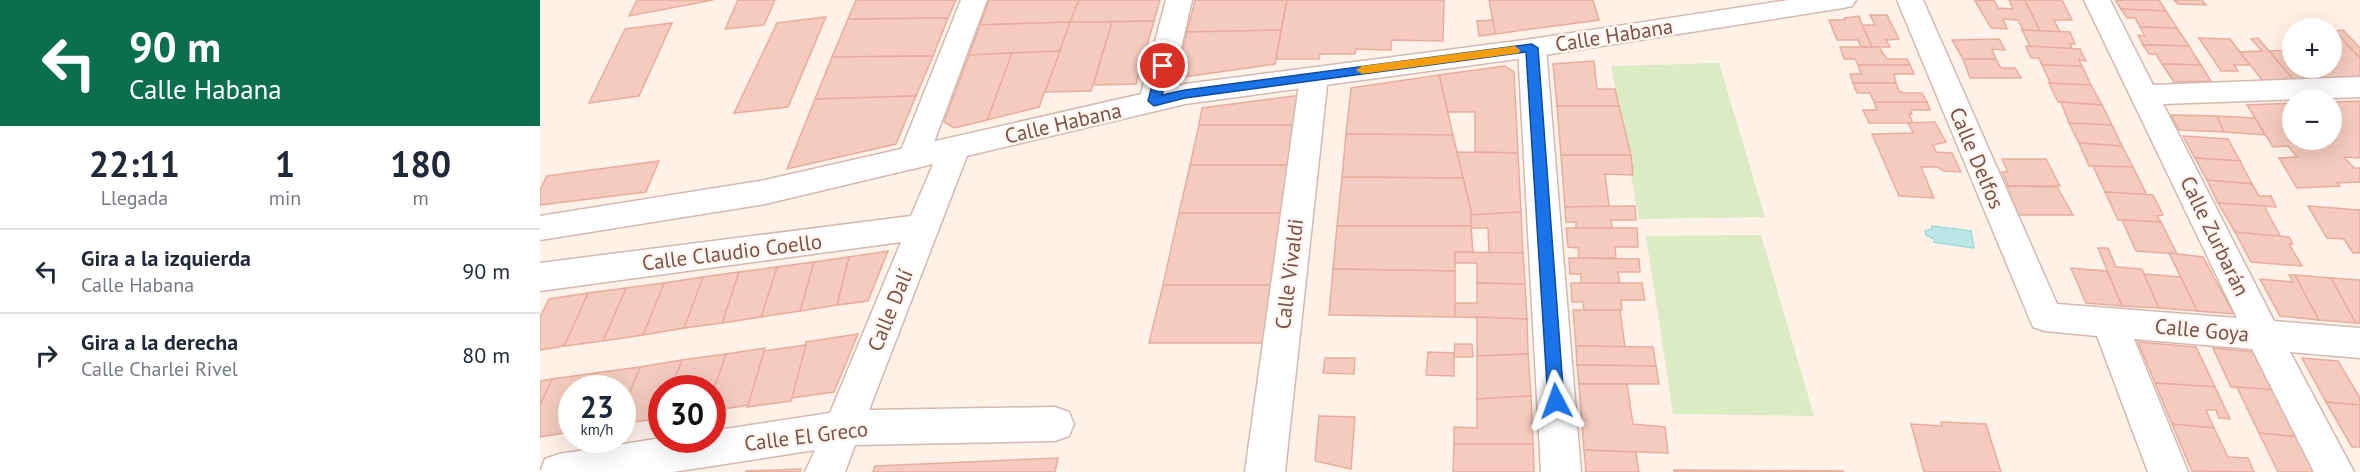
<!DOCTYPE html>
<html lang="es">
<head>
<meta charset="utf-8">
<style>
  :root { --surface:#fff; --page:#f6f6f7; --text:#1f2937; --muted:#747a83; --line:#e0e1e3 }
  body { margin:0; font-family:"PT Sans",sans-serif; background:var(--page); color:var(--text); height:100vh; display:flex; flex-direction:column; font-size:22px; white-space:nowrap }
  * { box-sizing:border-box; margin:0 }
  p { font-size:20px; color:var(--muted) }
  .icon { flex:none; width:33px; height:33px; fill:none; stroke:currentColor; stroke-width:2; stroke-linecap:round; stroke-linejoin:round }
  .map { position:relative; flex:1; overflow:hidden }
  .drawer { display:flex; flex-direction:column; background:var(--surface); width:540px }
  .drawer>* { flex:none }
  .top-card { background:#0b6e4f; color:#fff; overflow:hidden }
  .tools { position:absolute; left:1742px; top:18px; display:grid; gap:12px }
  .tools a { display:grid; place-items:center; width:60px; height:60px; border-radius:50%; background:var(--surface); box-shadow:0 6px 24px #0002; font-size:30px }
  .speed { position:absolute; left:18px; top:375px; display:flex; gap:12px; font-size:30px; font-weight:700; text-align:center }
  .speed>* { display:grid; place-content:center; width:78px; height:78px; border-radius:50%; background:var(--surface); box-shadow:0 6px 24px #0002; line-height:1 }
  .speed small { font-size:15px; font-weight:400 }
  .speed .limit { border:9px solid #d22; background:#fff; color:#111 }
  .pin { position:absolute; display:grid; place-items:center; width:51px; height:51px; color:#fff; margin:-26px; border:3px solid #fff; border-radius:50%; box-shadow:0 2px 6px #0007 }
  .me { position:absolute; width:66px; margin:-33px; rotate:356deg; stroke-linejoin:round; filter:drop-shadow(0 0 4px #0008) }
  .turn { display:flex; align-items:center; gap:21px; height:126px; padding:0 30px; font-size:27px }
  .turn .icon { width:78px; height:78px; stroke-width:2.5 }
  .turn b { display:block; font-size:42px; line-height:51px }
  .eta { display:flex; justify-content:space-evenly; align-items:center; height:102px; text-align:center }
  .eta b { font-size:36px; font-weight:700; line-height:42px }
  ul { padding:0; list-style:none }
  li { display:flex; align-items:center; gap:18px; height:84px; padding:0 30px; border-top:2px solid var(--line) }
  li div { flex:1 }
  li b { display:block; font-size:22px }
  li em { font-style:normal }
  main { display:flex; flex:1; min-height:0 }
  .map>svg:first-child { display:block }
  .green { fill:#dbecc5 }
  .water { fill:#bbe8e7; stroke:#a1dad9; stroke-width:1.5 }
  .building { fill:#f4cbbe; stroke:#e7ae9e; stroke-width:1.5 }
  .lines { fill:none; stroke-linecap:round; stroke-linejoin:round }
  .minor-casing { stroke:#d3b9af; stroke-width:3 }
  .tertiary-casing { stroke:#d3b9af; stroke-width:3 }
  .minor { fill:#fff; fill-rule:evenodd }
  .tertiary { fill:#fff; fill-rule:evenodd }
  .route { fill:#1a73e8; stroke:#114b97; stroke-width:1.5 }
  .slow { fill:#f59e0b }
  .labels { text-anchor:middle; dominant-baseline:central; stroke-width:5; stroke-linejoin:round; paint-order:stroke }
  .street-label { font-size:21px; fill:#79534a; stroke:#fff6ef }
</style>
</head>
<body>
<main>
<section class="drawer">
<div class="top-card">
<div class="turn"><svg class="icon" aria-label="left" viewBox="0 0 24 24"><path d="M17 20v-9H6M10 6l-5 5 5 5"/></svg><div><b>90 m</b>Calle Habana</div></div>
</div>
<div class="eta">
<div><b>22:11</b><p>Llegada</p></div>
<div><b>1</b><p>min</p></div>
<div><b>180</b><p>m</p></div>
</div>
<ul>
<li><svg class="icon" aria-label="left" viewBox="0 0 24 24"><path d="M17 20v-9H6M10 6l-5 5 5 5"/></svg><div><b>Gira a la izquierda</b><p>Calle Habana</p></div><em>90 m</em></li>
<li><svg class="icon" aria-label="right" viewBox="0 0 24 24"><path d="M7 20v-9h11M14 6l5 5-5 5"/></svg><div><b>Gira a la derecha</b><p>Calle Charlei Rivel</p></div><em>80 m</em></li>
</ul>
</section>
<div class="map">
<svg width="1820" height="472" viewBox="0 0 1820 472">
  <rect width="100%" height="100%" fill="#fdf1e8"/>
  <g class="green">
    <polygon points="1179,63 1225,217 1099,219 1071,66"/>
    <polygon points="1221,235 1274,416 1133,414 1106,236"/>
  </g>
  <polygon class="water" points="1392,226 1431,231 1434,248 1394,242 1394,239 1386,235 1385,231 1392,229"/>
  <g class="building">
    <polygon points="97,0 173,0 89,16"/>
    <polygon points="198,0 235,0 224,25 185,29"/>
    <polygon points="316,0 416,0 408,18 308,19"/>
    <polygon points="449,0 539,0 531,22 440,25"/>
    <polygon points="539,0 620,0 614,21 530,22"/>
    <polygon points="655,0 747,0 741,30 647,32"/>
    <polygon points="747,0 904,0 903,41 851,40 851,50 816,49 815,54 780,54 779,59 736,59"/>
    <polygon points="949,0 1053,0 1059,20 955,34"/>
    <polygon points="1454,0 1458,8 1473,9 1469,0 1485,0 1500,31 1483,30 1478,20 1463,19 1467,29 1451,28 1435,1"/>
    <polygon points="1485,0 1522,0 1532,20 1514,20 1520,32 1500,31"/>
    <polygon points="1583,0 1619,0 1626,11 1581,9 1576,1"/>
    <polygon points="1634,0 1662,0 1666,5 1638,4"/>
    <polygon points="1581,9 1626,11 1637,28 1600,27 1595,18 1587,18"/>
    <polygon points="1330,15 1347,15 1359,39 1346,40 1350,47 1332,47 1322,25 1335,25"/>
    <polygon points="1319,16 1322,25 1332,47 1321,47 1318,40 1297,40 1289,20 1305,20 1304,18"/>
    <polygon points="286,17 248,107 194,113 237,23"/>
    <polygon points="408,18 393,56 292,57 308,19"/>
    <polygon points="953,20 955,34 939,36 937,21"/>
    <polygon points="614,21 596,84 553,85 572,22"/>
    <polygon points="530,22 520,51 429,55 440,25"/>
    <polygon points="530,22 572,22 553,85 551,91 505,92"/>
    <polygon points="132,23 99,96 49,103 85,29"/>
    <polygon points="1600,27 1637,28 1649,46 1603,45 1598,35 1605,36"/>
    <polygon points="741,30 735,64 636,78 647,32"/>
    <polygon points="1482,30 1530,32 1535,44 1530,44 1532,49 1490,46"/>
    <polygon points="1803,30 1820,48 1820,58 1795,31"/>
    <polygon points="1791,31 1795,31 1820,58 1820,77 1785,78 1776,68 1791,68 1791,49 1802,49 1791,37"/>
    <polygon points="1659,38 1690,39 1710,65 1694,65 1698,71 1681,71"/>
    <polygon points="1718,38 1729,51 1753,79 1722,80 1700,52 1722,51 1711,39"/>
    <polygon points="1459,39 1465,50 1452,49 1456,59 1423,59 1412,40"/>
    <polygon points="1603,45 1649,46 1661,65 1622,64 1616,54 1609,54"/>
    <polygon points="1486,46 1540,49 1546,61 1539,60 1542,66 1502,65 1499,58 1491,58"/>
    <polygon points="1300,47 1339,47 1347,59 1367,59 1370,65 1318,65 1315,59 1304,59"/>
    <polygon points="1752,50 1752,68 1776,68 1785,78 1753,79 1729,51"/>
    <polygon points="520,51 499,107 447,120 472,53"/>
    <polygon points="472,53 447,120 414,128 404,122 429,55"/>
    <polygon points="393,56 376,96 275,99 292,57"/>
    <polygon points="1423,59 1456,59 1461,68 1475,68 1481,78 1430,78"/>
    <polygon points="1054,61 1057,89 1075,89 1079,106 1017,106 1013,64"/>
    <polygon points="1622,64 1661,65 1671,81 1634,82"/>
    <polygon points="1318,65 1370,65 1374,74 1354,74 1356,83 1313,83 1310,74 1321,74"/>
    <polygon points="1502,65 1542,66 1551,85 1511,84"/>
    <polygon points="965,66 974,72 978,153 935,152 935,112 908,112 899,75"/>
    <polygon points="899,75 913,135 806,134 811,88"/>
    <polygon points="1313,83 1356,83 1359,91 1363,93 1382,93 1387,102 1334,102 1330,93 1317,93"/>
    <polygon points="1509,83 1551,85 1562,105 1518,102"/>
    <polygon points="761,95 757,125 659,125 662,108"/>
    <polygon points="376,96 356,144 247,169 275,99"/>
    <polygon points="1820,101 1820,158 1804,157 1814,168 1820,168 1820,182 1797,183 1800,186 1757,188 1739,158 1757,157 1748,146 1733,147 1707,105 1752,103 1752,140 1791,140 1791,102"/>
    <polygon points="1334,102 1387,102 1390,110 1370,110 1372,114 1369,114 1373,123 1329,123 1323,110 1337,110"/>
    <polygon points="1521,102 1562,105 1572,125 1529,123"/>
    <polygon points="1017,106 1079,106 1091,155 1021,155"/>
    <polygon points="1631,115 1677,116 1684,132 1639,130"/>
    <polygon points="1677,116 1715,118 1725,135 1684,132"/>
    <polygon points="1395,122 1406,142 1393,145 1396,152 1412,153 1421,172 1404,171 1397,167 1381,167 1394,198 1359,196 1332,134 1373,133 1368,123"/>
    <polygon points="1529,123 1572,125 1582,146 1539,143"/>
    <polygon points="659,125 757,125 751,165 650,165"/>
    <polygon points="806,134 913,135 923,178 802,177"/>
    <polygon points="1643,136 1688,139 1700,161 1655,158"/>
    <polygon points="1539,143 1582,146 1593,167 1549,166"/>
    <polygon points="917,152 978,153 981,212 932,215"/>
    <polygon points="1021,155 1091,155 1093,175 1065,174 1069,206 1025,207"/>
    <polygon points="1655,158 1700,161 1712,184 1667,180"/>
    <polygon points="1462,159 1506,159 1520,186 1468,186 1462,172 1468,172"/>
    <polygon points="119,161 106,192 0,205 0,190 7,176"/>
    <polygon points="650,165 751,165 745,213 639,213"/>
    <polygon points="1553,166 1593,167 1607,195 1565,192"/>
    <polygon points="802,177 923,178 932,215 931,226 797,226"/>
    <polygon points="1667,180 1712,184 1719,196 1731,196 1736,207 1678,203"/>
    <polygon points="1464,186 1517,187 1533,215 1478,215"/>
    <polygon points="1565,192 1613,195 1623,215 1617,216 1621,222 1578,220"/>
    <polygon points="1678,203 1724,206 1741,237 1695,232"/>
    <polygon points="1095,206 1096,220 1071,220 1072,228 1036,228 1036,222 1026,222 1025,207"/>
    <polygon points="1768,206 1820,210 1820,253 1813,253 1804,239 1787,238"/>
    <polygon points="981,212 983,253 949,253 948,228 931,228 931,215"/>
    <polygon points="639,213 745,213 735,285 623,285"/>
    <polygon points="1582,220 1621,222 1637,254 1596,251"/>
    <polygon points="797,226 931,226 933,252 915,252 915,271 793,269"/>
    <polygon points="1026,228 1097,228 1098,247 1075,247 1076,258 1039,258 1038,248 1028,247"/>
    <polygon points="1695,232 1749,237 1753,244 1749,244 1762,266 1711,262"/>
    <polygon points="1558,248 1568,248 1576,267 1602,269 1619,308 1582,306"/>
    <polygon points="348,251 328,301 297,305 309,257"/>
    <polygon points="915,252 983,253 985,284 937,283 937,263 915,263"/>
    <polygon points="1629,253 1663,257 1694,314 1657,311"/>
    <polygon points="309,257 297,305 260,311 274,262"/>
    <polygon points="1029,258 1099,259 1100,272 1078,272 1080,284 1041,283 1041,274 1030,274"/>
    <polygon points="274,262 260,311 221,317 237,267"/>
    <polygon points="237,267 221,317 182,323 199,272"/>
    <polygon points="1531,268 1567,271 1582,306 1546,303"/>
    <polygon points="793,269 915,271 915,317 789,315"/>
    <polygon points="199,272 182,323 144,328 163,277"/>
    <polygon points="1604,274 1641,277 1657,311 1619,308"/>
    <polygon points="1749,275 1755,275 1779,320 1740,316 1720,279 1753,282"/>
    <polygon points="1755,275 1791,278 1816,323 1779,320"/>
    <polygon points="163,277 144,328 103,335 124,283"/>
    <polygon points="1791,278 1820,280 1820,323 1816,323"/>
    <polygon points="124,283 103,335 63,341 86,288"/>
    <polygon points="937,283 985,284 987,319 915,317 915,303 937,303"/>
    <polygon points="1031,283 1102,283 1105,300 1081,300 1082,310 1044,310 1043,302 1032,302"/>
    <polygon points="623,285 735,285 726,343 609,343"/>
    <polygon points="86,288 63,341 24,346 48,293"/>
    <polygon points="48,293 24,346 0,350 0,317 9,299"/>
    <polygon points="1033,310 1080,310 1085,347 1036,346"/>
    <polygon points="937,317 987,319 988,354 937,356"/>
    <polygon points="318,334 294,392 251,398 266,342"/>
    <polygon points="1598,342 1656,347 1675,387 1615,383"/>
    <polygon points="915,344 932,344 933,357 914,357"/>
    <polygon points="266,345 251,401 207,407 224,351"/>
    <polygon points="1036,346 1113,347 1116,366 1037,365"/>
    <polygon points="225,348 208,405 172,411 172,394 186,354"/>
    <polygon points="1673,348 1716,352 1736,390 1691,387"/>
    <polygon points="888,352 914,353 914,376 886,375"/>
    <polygon points="186,354 172,394 172,388 131,388 142,360"/>
    <polygon points="988,354 991,396 937,399 937,356"/>
    <polygon points="785,358 815,358 814,374 783,373"/>
    <polygon points="1762,358 1798,361 1820,398 1820,405 1786,402"/>
    <polygon points="142,360 131,388 122,388 121,418 82,424 82,411 100,367"/>
    <polygon points="1037,365 1116,366 1119,384 1039,384"/>
    <polygon points="100,367 82,411 82,388 50,388 56,373"/>
    <polygon points="56,373 50,388 32,388 31,432 0,437 0,405 12,379"/>
    <polygon points="12,379 0,405 0,381"/>
    <polygon points="1615,383 1675,387 1690,419 1679,418 1676,410 1666,410 1674,428 1632,424"/>
    <polygon points="1039,384 1087,384 1093,424 1125,427 1128,453 1044,450"/>
    <polygon points="1697,387 1736,390 1760,437 1719,433"/>
    <polygon points="991,396 993,444 914,444 914,427 937,428 937,399"/>
    <polygon points="1786,402 1820,405 1820,447 1812,447"/>
    <polygon points="779,416 815,417 811,469 775,461"/>
    <polygon points="1401,422 1446,424 1461,472 1384,472 1371,424 1402,426"/>
    <polygon points="1632,424 1674,428 1688,457 1708,458 1714,472 1652,471"/>
    <polygon points="1719,433 1760,437 1778,472 1738,472"/>
    <polygon points="914,444 993,444 994,472 913,472"/>
    <polygon points="1044,450 1096,452 1099,472 1046,472"/>
    <polygon points="518,458 515,472 333,472 335,466"/>
    <polygon points="261,469 260,472 206,472 206,471"/>
    <polygon points="1134,470 1303,471 1303,472 1134,472"/>
  </g>
  <g class="lines">
    <defs>
      <g id="minor">
        <polygon points="421,0 447,0 388,158 384,166 373,169 362,166 358,158"/>
        <polygon points="626,0 652,0 629,101 624,108 614,111 604,108 599,101"/>
        <polygon points="1357,0 1383,0 1517,304 1697,318 1544,0 1570,0 1613,85 1820,77 1820,97 1623,104 1734,321 1820,328 1820,358 1750,352 1814,472 1774,472 1712,349 1594,339 1648,472 1608,472 1557,336 1505,331 1493,327"/>
        <polygon points="992,39 1002,42 1006,48 1041,472 1001,472 978,48 982,42"/>
        <polygon points="774,68 784,70 788,77 745,472 705,472 760,77 764,70"/>
        <polygon points="415,137 426,140 430,148 329,410 515,407 529,412 534,424 529,436 515,441 315,445 305,472 265,472 275,450 133,472 0,472 5,459 19,454 122,438 172,440 172,431 290,413 361,242 0,291 0,263 371,216 400,148 404,140"/>
      </g>
      <polygon id="tertiary" points="1249,0 1316,0 1312,6 1303,8 992,57 645,104 225,204 0,240 0,216 225,180 645,84 992,39"/>
    </defs>
    <use href="#minor" class="minor-casing"/>
    <use href="#tertiary" class="tertiary-casing"/>
    <use href="#minor" class="minor"/>
    <use href="#tertiary" class="tertiary"/>
  </g>
  <polygon class="route" points="992,44 998,48 1024,401 1022,406 1016,408 1011,406 1008,401 986,52 645,98 614,106 608,101 617,66 623,62 629,66 622,95 645,90"/>
  <polygon class="slow" points="975,46 980,50 979,53 822,74 816,70 822,66"/>
  <g class="labels">
    <g class="street-label">
      <text transform="translate(1074 35) rotate(-9)">Calle Habana</text>
      <text transform="translate(523 123) rotate(-13)">Calle Habana</text>
      <text transform="translate(1437 158) rotate(67)">Calle Delfos</text>
      <text transform="translate(1675 236) rotate(64)">Calle Zurbarán</text>
      <text transform="translate(192 252) rotate(-7)">Calle Claudio Coello</text>
      <text transform="translate(749 274) rotate(-83)">Calle Vivaldi</text>
      <text transform="translate(350 310) rotate(-68)">Calle Dalí</text>
      <text transform="translate(1662 330) rotate(5)">Calle Goya</text>
      <text transform="translate(266 436) rotate(-7)">Calle El Greco</text>
    </g>
  </g>
</svg>
<div class="tools">
<a>+</a>
<a>−</a>
</div>
<div class="speed"><div>23<small>km/h</small></div><div class="limit">30</div></div>
<div class="pin" style="left:623px;top:66px;background:#d93025"><svg class="icon" aria-label="arrive" viewBox="0 0 24 24"><path d="M6 21V4h12l-3 4 3 4H6"/></svg></div>
<svg class="me" style="left:1016px;top:401px" viewBox="-20 -20 40 40"><path d="M0-17L14 15 0 8-14 15z" fill="#1a73e8" stroke="#fff" stroke-width="4"/></svg>
</div>
</main>
</body>
</html>
